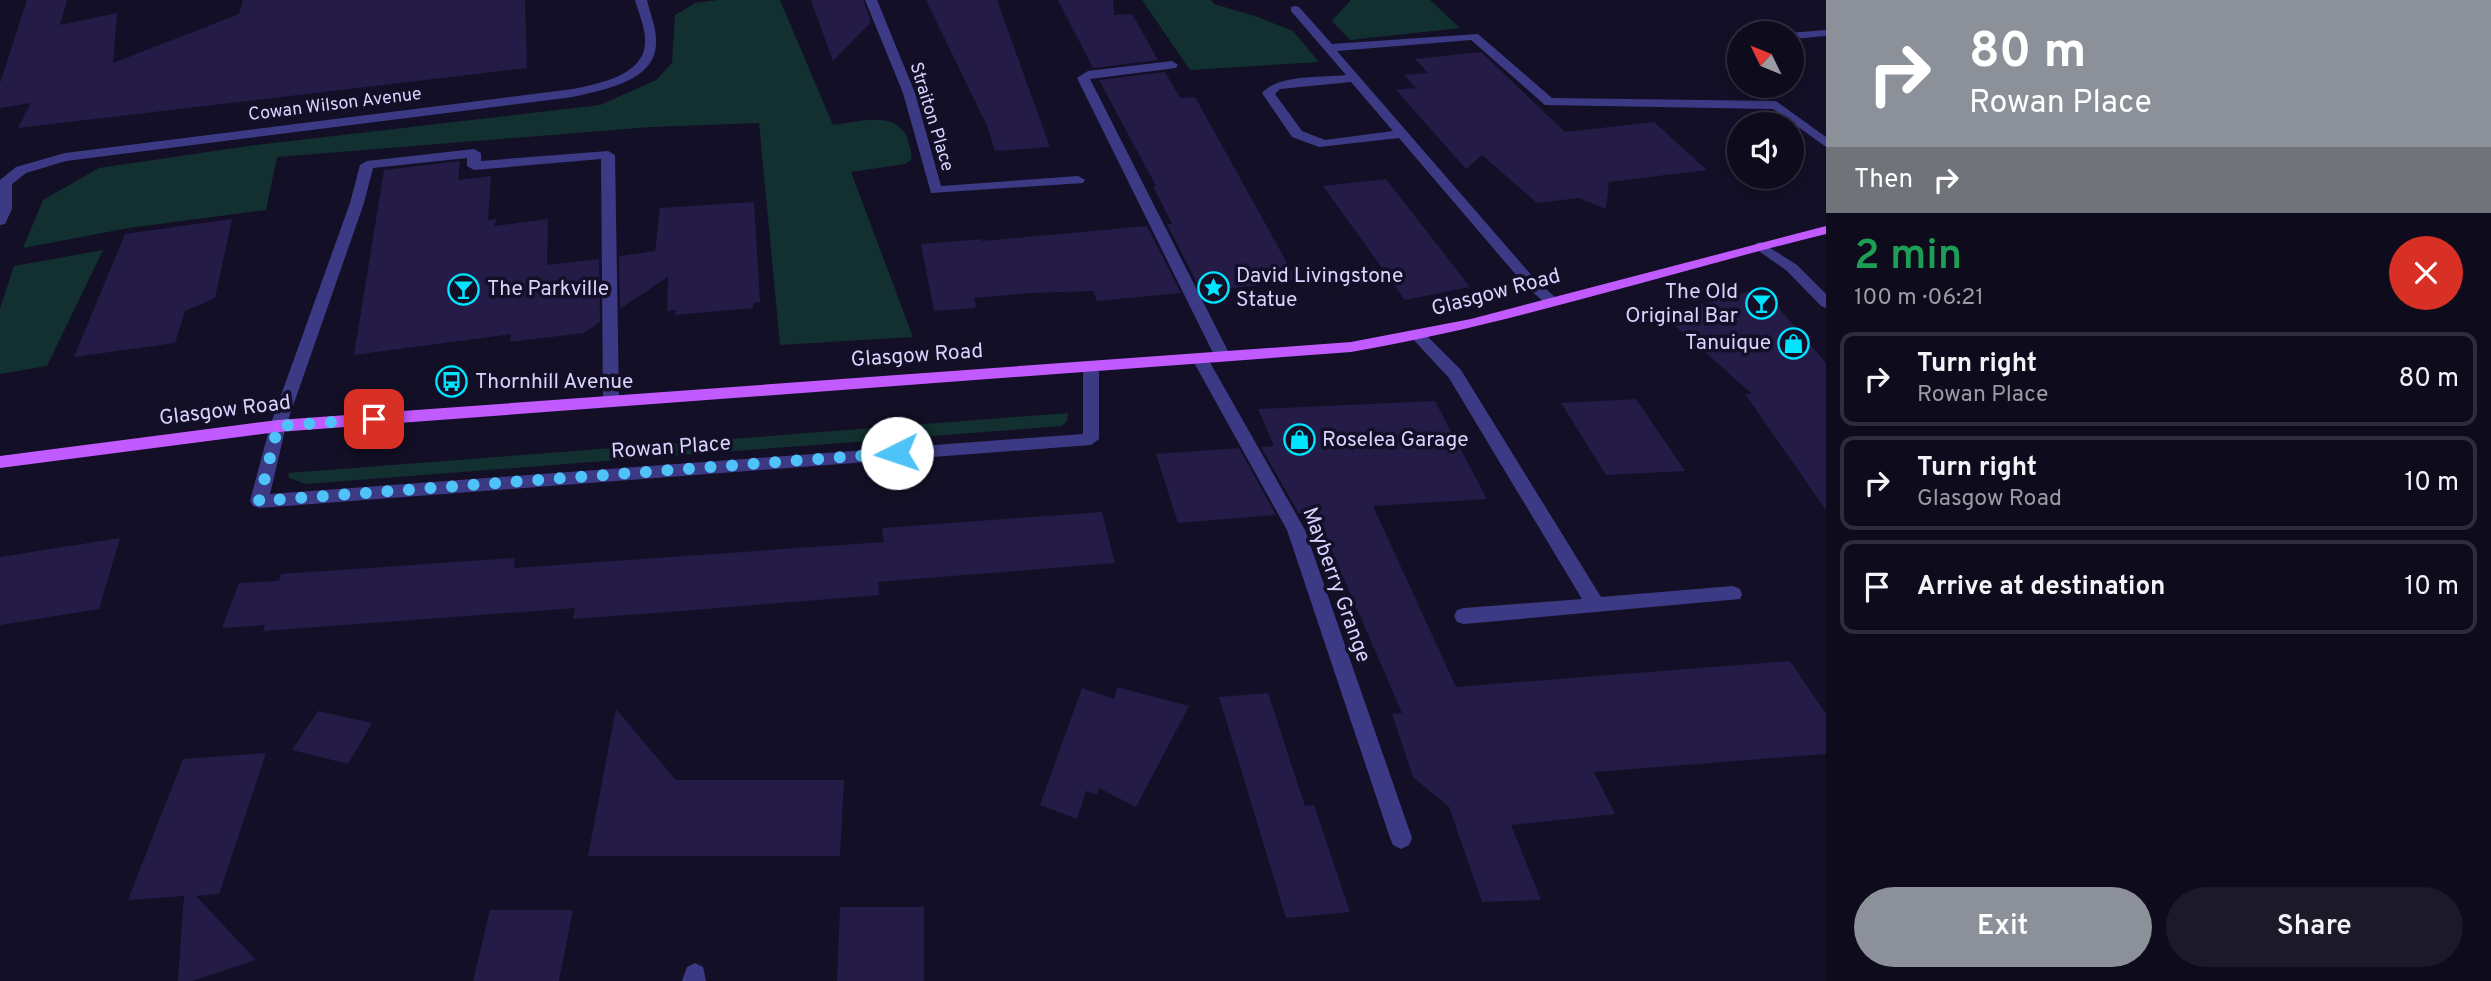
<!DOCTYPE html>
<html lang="en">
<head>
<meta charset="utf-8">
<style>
  :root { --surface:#0e0b1c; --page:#1c1929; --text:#f1f3f6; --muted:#9b9ba3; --line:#2e2b3b; --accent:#8c9099 }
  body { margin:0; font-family:Overpass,sans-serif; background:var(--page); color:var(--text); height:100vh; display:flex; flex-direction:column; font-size:26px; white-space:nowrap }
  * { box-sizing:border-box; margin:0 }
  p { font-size:23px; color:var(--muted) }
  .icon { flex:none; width:38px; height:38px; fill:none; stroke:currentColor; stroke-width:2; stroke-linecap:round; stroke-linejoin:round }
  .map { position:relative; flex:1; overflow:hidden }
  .side { display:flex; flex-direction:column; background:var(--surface); width:665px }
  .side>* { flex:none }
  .banner { background:#8c9099; color:#fff; overflow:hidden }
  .needle { width:46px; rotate:313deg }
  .buttons { position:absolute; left:1727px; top:21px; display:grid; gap:14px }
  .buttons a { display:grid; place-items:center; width:77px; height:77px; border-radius:50%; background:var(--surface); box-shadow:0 4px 10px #0003,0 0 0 2px var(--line); font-size:35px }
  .pin { position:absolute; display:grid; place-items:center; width:60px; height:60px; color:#fff; margin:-30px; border-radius:14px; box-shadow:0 4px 10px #0006 }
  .me { position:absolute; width:77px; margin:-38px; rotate:266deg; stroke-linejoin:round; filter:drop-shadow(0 0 5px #0008) }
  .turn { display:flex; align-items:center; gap:24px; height:147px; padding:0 28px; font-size:32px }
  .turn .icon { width:91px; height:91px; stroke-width:2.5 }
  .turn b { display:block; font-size:49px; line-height:60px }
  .then { display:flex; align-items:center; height:66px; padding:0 28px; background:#0003; gap:14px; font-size:26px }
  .round { display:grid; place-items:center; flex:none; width:74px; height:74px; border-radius:37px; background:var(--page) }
  .headline { display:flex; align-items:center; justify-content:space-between; height:119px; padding:0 28px }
  h1 { font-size:42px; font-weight:600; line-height:52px; color:#1e9e55 }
  .button { display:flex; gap:14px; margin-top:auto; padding:14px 28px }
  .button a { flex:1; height:80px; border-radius:42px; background:var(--accent); color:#fff; font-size:28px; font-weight:600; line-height:80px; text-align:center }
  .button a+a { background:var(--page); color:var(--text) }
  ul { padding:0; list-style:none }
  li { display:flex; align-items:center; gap:21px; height:94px; margin:0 14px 10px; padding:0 14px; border:4px solid var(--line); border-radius:14px }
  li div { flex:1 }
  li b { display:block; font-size:26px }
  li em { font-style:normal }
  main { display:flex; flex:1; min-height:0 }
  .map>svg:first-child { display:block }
  .green { fill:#12302f }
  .building { fill:#241b47 }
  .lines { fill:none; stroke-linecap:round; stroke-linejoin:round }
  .minor { fill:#3d3a85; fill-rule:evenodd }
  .major { fill:#c25bff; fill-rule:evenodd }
  .route { stroke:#4fc3f7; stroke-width:12; stroke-dasharray:0 21.6 }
  .labels { text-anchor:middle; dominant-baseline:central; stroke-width:7; stroke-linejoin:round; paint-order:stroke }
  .far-street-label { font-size:18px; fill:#d9d4ff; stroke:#130f26 }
  .poi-label { font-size:21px; fill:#d9d4ff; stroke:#130f26; text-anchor:start }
  .street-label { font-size:21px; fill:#d9d4ff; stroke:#130f26 }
</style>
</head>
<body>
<main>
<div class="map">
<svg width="1826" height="981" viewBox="0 0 1826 981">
  <rect width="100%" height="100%" fill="#130f26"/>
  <g class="green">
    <path d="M719,0H780L833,125C859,122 901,108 909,144C911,150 912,154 911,160L905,164L851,172L913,337L780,345L759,123L651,127L277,157L266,210L129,228L23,248L43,200L99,168L248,146L600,105L656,80L672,63L675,15L695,3Z"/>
    <polygon points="1142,0 1211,0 1214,4 1255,16 1293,31 1319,62 1190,70"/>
    <polygon points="1351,0 1430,0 1460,28 1350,40 1332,21"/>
    <polygon points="103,250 47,366 0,374 0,309 14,266"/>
    <polygon points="1068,413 1067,421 1062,426 306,484 289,478 288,473"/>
  </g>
  <g class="building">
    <polygon points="27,0 67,0 60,25 117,13 113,63 239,14 243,0 525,0 527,68 18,128 31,103 0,108 0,83"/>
    <polygon points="811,0 863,0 871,22 833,61"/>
    <polygon points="926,0 997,0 1050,147 995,151 987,126"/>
    <polygon points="1058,0 1113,0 1114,15 1132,14 1158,60 1093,68"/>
    <polygon points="1481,52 1565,132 1654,122 1707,170 1609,182 1606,209 1579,198 1537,203 1482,155 1466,169 1396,90 1416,88 1404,75 1428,73 1415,59"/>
    <polygon points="1165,72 1180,98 1195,97 1296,279 1289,280 1291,282 1201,291 1167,224 1172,224 1153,186 1156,186 1099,80"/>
    <polygon points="460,161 458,180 491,176 488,220 497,219 494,226 548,219 547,265 599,259 600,322 584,333 510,342 511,334 354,355 384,170"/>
    <polygon points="1386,179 1470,287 1405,300 1323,186"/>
    <polygon points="754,202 760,302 753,303 753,308 675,315 676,310 667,311 668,277 620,309 619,256 655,251 660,208"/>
    <polygon points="232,219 215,298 185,311 175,343 74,357 125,234"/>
    <polygon points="1147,226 1181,293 1097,301 1093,291 1031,293 974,298 976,308 934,311 921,244 982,239 982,241"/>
    <polygon points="1748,292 1771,299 1826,363 1826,510 1745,394 1752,394 1663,315"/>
    <polygon points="1636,399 1685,471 1606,475 1561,403"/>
    <polygon points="1435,401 1487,499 1373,506 1456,687 1790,661 1826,714 1826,754 1594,772 1615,814 1511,825 1541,900 1482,902 1449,807 1413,777 1392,714 1402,713 1315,512 1299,514 1261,447 1274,446 1258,409"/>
    <polygon points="1239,448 1276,515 1178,523 1156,454"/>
    <polygon points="1102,512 1115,563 878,582 879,595 694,610 573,619 575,608 263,631 265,625 222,628 239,583 279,581 281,574 515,558 514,568 884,542 882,528"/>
    <polygon points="120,538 99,609 0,625 0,557"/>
    <polygon points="1117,687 1189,706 1136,807 1099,788 1097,795 1086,791 1077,819 1040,805 1082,688 1114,699"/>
    <polygon points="1268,693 1305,806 1314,805 1350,912 1286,918 1219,697"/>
    <polygon points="616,709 676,780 844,780 840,856 588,856"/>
    <polygon points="318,711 372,723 348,764 292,750"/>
    <polygon points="266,753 219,894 196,896 256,960 192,981 178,981 184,896 128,900 183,759"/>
    <polygon points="840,907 924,907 924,981 837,981"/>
    <polygon points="490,910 573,910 559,981 473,981"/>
  </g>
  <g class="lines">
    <g class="minor">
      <path d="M635,0H647C650,14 657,29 656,43C656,82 601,90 573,97L66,161L26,173L12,184V209L5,224L0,225V180L16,167L65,153L573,89C597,84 643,76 645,44C646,29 639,14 635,0Z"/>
      <polygon points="865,0 877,0 915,93 941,186 1078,176 1085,180 1083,183 931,193 903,93"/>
      <path d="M1295,6L1299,7L1332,44L1478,34L1552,98L1776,101L1826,137V147L1773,109L1545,105L1471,40L1337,51L1533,277L1557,299L1560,302L1557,305H1547L1523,283L1399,138L1319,147L1292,137L1262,93C1279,74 1321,78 1346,75L1291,11V7ZM1351,82L1393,131L1325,140L1302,131L1275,94L1280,89Z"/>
      <polygon points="1826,30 1826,36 1792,39 1792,33 1789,33"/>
      <polygon points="1172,61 1178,65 1176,68 1090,79 1231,357 1223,362 1215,357 1077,78 1088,71"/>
      <polygon points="474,149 481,153 481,161 608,151 615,155 619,401 617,405 611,407 603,401 601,159 474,170 467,166 467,158 373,168 364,203 286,426 270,494 1083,434 1083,366 1091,361 1099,366 1099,439 1091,445 259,508 253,506 250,501 270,426 350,203 360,165 367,161"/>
      <polygon points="1761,242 1797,265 1826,294 1826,308 1821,306 1787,271 1756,249 1756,243"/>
      <polygon points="1419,332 1424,333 1461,370 1601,597 1733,586 1740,589 1742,594 1740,599 1464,624 1457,622 1454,616 1457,610 1464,608 1582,599 1449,378 1411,337"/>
      <polygon points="1200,354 1208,359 1305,530 1412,838 1409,845 1401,849 1393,845 1390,838 1287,530 1192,359"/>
      <polygon points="695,963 703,967 706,981 682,981 687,967"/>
    </g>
    <path class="major" d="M1826,226V234C1667,273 1512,324 1351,352L278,432L0,468V456L278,420L1351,342L1471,319Z"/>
  </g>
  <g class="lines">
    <polyline class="route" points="374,419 278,426 259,501 897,453"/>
  </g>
  <defs>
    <symbol id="sight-ring" viewBox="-11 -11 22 22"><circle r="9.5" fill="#130f26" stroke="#00e5ff" stroke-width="1.5"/><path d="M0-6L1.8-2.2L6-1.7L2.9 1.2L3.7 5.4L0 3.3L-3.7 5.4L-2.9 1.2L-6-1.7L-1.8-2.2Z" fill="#00e5ff"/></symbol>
    <symbol id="bar-ring" viewBox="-11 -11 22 22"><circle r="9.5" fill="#130f26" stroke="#00e5ff" stroke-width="1.5"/><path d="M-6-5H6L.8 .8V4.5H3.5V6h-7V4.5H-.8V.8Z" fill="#00e5ff"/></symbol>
    <symbol id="shop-ring" viewBox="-11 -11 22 22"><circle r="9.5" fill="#130f26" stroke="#00e5ff" stroke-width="1.5"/><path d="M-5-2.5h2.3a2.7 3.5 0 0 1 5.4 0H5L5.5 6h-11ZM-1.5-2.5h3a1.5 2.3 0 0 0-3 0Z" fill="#00e5ff"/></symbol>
    <symbol id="bus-ring" viewBox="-11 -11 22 22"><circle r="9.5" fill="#130f26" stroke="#00e5ff" stroke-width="1.5"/><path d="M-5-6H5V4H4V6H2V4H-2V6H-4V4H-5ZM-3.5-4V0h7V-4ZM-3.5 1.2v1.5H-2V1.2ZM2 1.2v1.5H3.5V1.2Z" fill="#00e5ff"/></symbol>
  </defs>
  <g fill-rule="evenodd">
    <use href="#sight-ring" x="1196" y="270" width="35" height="35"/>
    <use href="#bar-ring" x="446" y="272" width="35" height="35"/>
    <use href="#bar-ring" x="1744" y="286" width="35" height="35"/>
    <use href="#shop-ring" x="1776" y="326" width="35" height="35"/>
    <use href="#bus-ring" x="434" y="364" width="35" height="35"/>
    <use href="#shop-ring" x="1282" y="422" width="35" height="35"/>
  </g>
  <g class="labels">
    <g class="far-street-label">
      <text transform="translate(335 105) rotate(-7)">Cowan Wilson Avenue</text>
      <text transform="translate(931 117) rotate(73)">Straiton Place</text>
    </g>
    <g class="poi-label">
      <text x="1236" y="276">David Livingstone<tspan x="1236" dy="24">Statue</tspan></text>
      <text x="487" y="289">The Parkville</text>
      <text x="1738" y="292" text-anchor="end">The Old<tspan x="1738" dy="24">Original Bar</tspan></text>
      <text x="1771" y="343" text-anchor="end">Tanuique</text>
      <text x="475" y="382">Thornhill Avenue</text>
      <text x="1322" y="440">Roselea Garage</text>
    </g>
    <g class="street-label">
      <text transform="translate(1496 293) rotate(-15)">Glasgow Road</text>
      <text transform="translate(917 356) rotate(-4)">Glasgow Road</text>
      <text transform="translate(225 411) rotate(-7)">Glasgow Road</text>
      <text transform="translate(671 448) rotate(-4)">Rowan Place</text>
      <text transform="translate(1336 585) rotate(70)">Mayberry Grange</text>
    </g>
  </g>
</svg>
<div class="buttons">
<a><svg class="needle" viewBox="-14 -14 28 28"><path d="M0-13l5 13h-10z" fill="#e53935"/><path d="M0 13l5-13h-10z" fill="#9b9ba3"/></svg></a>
<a><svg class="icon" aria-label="sound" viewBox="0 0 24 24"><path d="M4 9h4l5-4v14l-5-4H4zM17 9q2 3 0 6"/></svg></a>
</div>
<div class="pin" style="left:374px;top:419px;background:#d93025"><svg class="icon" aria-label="arrive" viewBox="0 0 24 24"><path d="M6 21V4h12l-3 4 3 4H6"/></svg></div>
<svg class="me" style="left:897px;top:453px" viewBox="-20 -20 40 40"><circle r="19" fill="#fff"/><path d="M0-13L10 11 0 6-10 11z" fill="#4fc3f7"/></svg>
</div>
<section class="side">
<div class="banner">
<div class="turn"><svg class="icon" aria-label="right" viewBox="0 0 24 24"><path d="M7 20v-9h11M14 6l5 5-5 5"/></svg><div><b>80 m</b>Rowan Place</div></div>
<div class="then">Then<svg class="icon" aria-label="right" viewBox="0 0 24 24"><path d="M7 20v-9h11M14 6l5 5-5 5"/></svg></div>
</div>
<div class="headline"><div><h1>2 min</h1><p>100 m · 06:21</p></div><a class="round" style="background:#d93025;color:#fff"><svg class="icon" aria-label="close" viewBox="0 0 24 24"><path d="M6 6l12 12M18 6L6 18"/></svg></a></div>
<ul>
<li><svg class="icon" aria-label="right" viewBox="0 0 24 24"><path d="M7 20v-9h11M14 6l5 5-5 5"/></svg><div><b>Turn right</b><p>Rowan Place</p></div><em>80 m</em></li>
<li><svg class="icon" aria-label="right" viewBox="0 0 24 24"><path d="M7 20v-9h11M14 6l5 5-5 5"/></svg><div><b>Turn right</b><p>Glasgow Road</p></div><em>10 m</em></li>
<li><svg class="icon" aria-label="arrive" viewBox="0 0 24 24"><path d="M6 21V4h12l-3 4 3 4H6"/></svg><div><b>Arrive at destination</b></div><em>10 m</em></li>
</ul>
<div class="button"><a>Exit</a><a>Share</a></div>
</section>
</main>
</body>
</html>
